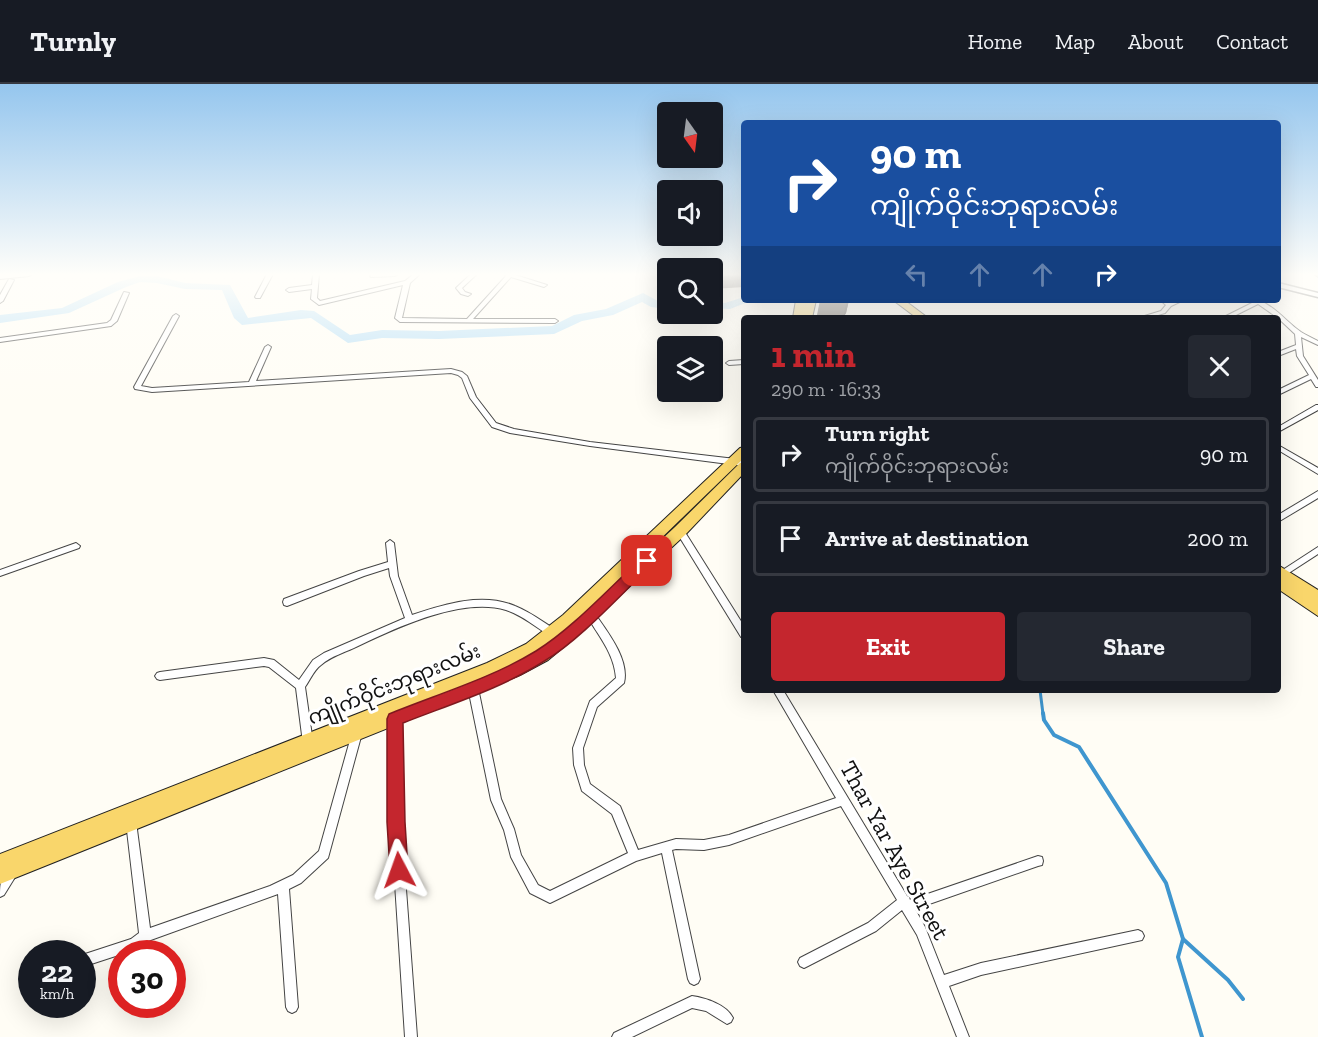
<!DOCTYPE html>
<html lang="en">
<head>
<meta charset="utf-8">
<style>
  :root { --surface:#171b24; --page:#242831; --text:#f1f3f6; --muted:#9ea1a6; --line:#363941; --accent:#c4262e }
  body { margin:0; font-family:"Zilla Slab","Noto Sans Myanmar",serif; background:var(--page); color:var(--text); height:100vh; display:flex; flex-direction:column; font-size:22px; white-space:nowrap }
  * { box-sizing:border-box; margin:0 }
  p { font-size:20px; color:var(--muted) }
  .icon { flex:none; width:33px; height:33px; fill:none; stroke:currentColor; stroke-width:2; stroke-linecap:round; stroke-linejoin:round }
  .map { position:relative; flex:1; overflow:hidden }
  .drawer { position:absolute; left:741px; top:231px; width:540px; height:378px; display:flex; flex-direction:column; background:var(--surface); border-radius:6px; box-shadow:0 6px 24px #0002 }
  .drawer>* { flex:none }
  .hud { position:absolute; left:741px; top:36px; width:540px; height:183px; border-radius:6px; box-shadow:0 6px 24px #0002; background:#1a4fa0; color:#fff; overflow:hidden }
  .needle { width:39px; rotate:166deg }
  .fabs { position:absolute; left:657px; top:18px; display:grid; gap:12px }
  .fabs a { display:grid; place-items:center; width:66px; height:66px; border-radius:6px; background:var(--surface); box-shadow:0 6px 24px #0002; font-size:30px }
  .speed { position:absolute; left:18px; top:856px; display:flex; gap:12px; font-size:30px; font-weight:700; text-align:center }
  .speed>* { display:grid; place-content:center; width:78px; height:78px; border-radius:50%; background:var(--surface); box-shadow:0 6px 24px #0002; line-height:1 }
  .speed small { font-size:15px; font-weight:400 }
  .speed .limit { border:9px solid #d22; background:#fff; color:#111 }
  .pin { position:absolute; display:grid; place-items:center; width:51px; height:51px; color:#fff; margin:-26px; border-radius:12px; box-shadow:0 3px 9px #0006 }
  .me { position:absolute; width:66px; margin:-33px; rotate:356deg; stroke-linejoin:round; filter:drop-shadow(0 0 4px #0008) }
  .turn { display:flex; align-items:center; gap:21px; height:126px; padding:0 30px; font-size:27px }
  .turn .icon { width:78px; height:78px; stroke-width:2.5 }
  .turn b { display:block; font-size:42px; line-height:51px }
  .lanes { display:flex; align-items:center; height:57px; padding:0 30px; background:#0003; justify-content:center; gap:30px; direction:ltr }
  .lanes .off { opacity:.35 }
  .round { display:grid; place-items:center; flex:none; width:63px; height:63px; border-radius:6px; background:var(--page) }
  .overview { display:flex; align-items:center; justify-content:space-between; height:102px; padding:0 30px }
  h1 { font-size:36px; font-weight:800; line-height:45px; color:var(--accent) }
  .cta { display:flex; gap:12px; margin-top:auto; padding:12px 30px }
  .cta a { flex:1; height:69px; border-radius:6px; background:var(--accent); color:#fff; font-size:24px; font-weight:800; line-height:69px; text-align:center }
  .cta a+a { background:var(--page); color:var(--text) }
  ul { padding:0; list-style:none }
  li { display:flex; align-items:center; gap:18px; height:75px; margin:0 12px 9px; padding:0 18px; border:3px solid var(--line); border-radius:6px }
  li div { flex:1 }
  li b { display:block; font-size:22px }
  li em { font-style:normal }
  header { display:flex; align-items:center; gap:36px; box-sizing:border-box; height:84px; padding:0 30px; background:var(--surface); border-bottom:2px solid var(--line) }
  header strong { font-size:28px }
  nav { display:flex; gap:33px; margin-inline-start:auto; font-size:21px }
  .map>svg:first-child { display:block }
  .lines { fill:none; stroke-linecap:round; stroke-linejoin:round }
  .stream-far1 { stroke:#3f96cf; stroke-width:3 }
  .stream { stroke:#3f96cf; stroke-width:4 }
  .river { fill:#b9e0f7; fill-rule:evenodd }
  .minor-casing { stroke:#444; stroke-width:2 }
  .tertiary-casing { stroke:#444; stroke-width:3 }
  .primary-casing { stroke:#222; stroke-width:2 }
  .minor { fill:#fff; fill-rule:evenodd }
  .tertiary { fill:#fff; fill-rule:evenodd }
  .primary { fill:#f9d66b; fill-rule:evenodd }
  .wall { fill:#4d4742 }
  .shaded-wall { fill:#3f3936 }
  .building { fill:#5a524d; stroke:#3f3936; stroke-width:1.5 }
  .route { fill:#c4262e; stroke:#7f191e; stroke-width:1.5 }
  .labels { text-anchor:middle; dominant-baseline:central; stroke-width:6; stroke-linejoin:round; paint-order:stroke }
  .street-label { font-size:20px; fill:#111; stroke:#fff }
  .near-street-label { font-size:24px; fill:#111; stroke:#fff }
</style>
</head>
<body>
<header>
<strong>Turnly</strong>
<nav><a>Home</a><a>Map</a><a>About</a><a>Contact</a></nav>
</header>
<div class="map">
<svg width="1318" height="953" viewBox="0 0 1318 953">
  <rect width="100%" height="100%" fill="#fffdf5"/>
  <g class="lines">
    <polyline class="stream-far1" points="1040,606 1043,630"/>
    <g class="stream">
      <polyline points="1043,629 1044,636 1054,651 1079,663 1166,799 1183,855 1228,896 1243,915"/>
      <polyline points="1183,855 1178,873 1202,953"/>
    </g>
    <g class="river">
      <polygon points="140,192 157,192 185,199 230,201 248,234 301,226 314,227 350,251 382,246 439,247 552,242 574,231 606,225 643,209 658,217 668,217 668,225 651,223 642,218 613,231 582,237 554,250 439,255 382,254 348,259 311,234 242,241 234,234 222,206 185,205 157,199 140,198 126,203 69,229 0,239 0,231 62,224 118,198"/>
      <polygon points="744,213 744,216 753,216 730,225 712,224 712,217 725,219"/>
    </g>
    <defs>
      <g id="minor">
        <polygon points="16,190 32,190 29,192 0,195 0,191"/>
        <polygon points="267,190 273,190 260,214 256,214 255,213"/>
        <polygon points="313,190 319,190 317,214 320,217 405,197 414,190 420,190 410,199 402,234 467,235 506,192 504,190 512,190 547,201 544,203 511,193 473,235 555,235 558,237 555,239 400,238 395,234 403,201 319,221 311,215 312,205 289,208 286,206 289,204 312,201"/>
        <polygon points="373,190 398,190 395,192 371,193 370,192"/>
        <polygon points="471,190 477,190 462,204 465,208 471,210 468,212 461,210 456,204"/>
        <polygon points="9,195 14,196 3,217 0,219 0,211"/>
        <polygon points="124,208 129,209 117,237 111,242 0,258 0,254 107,239 111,236"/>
        <polygon points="1160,216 1167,216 1170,219 1176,216 1184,216 1171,222 1165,229 1148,234 1138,234 1161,227 1166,221"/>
        <path d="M1253,216C1270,216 1287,239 1301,248C1306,251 1312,254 1318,257V261L1301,253L1303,272L1318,296V303H1316L1311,295L1278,311V306L1309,291L1297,272L1296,265L1278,272V268L1296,261L1295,250L1278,234L1258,220L1230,234H1222L1254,218Z"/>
        <polygon points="176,230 179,232 141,302 152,304 249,298 265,263 268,261 271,263 256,297 451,285 462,288 467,292 476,313 496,339 514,345 590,358 744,376 744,382 590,362 510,349 492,343 470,314 462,294 458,291 451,289 152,308 135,305 134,303 173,232"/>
        <polygon points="744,276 744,280 729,281 726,279 729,277"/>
        <polygon points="1316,321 1318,321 1318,326 1278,348 1278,343"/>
        <polygon points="1278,361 1318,384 1318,390 1278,366"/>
        <polygon points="1318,407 1318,414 1278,438 1278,431"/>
        <polygon points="680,444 683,445 744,542 744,554 741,553 677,449 676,447 677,445"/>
        <path d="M390,456L394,459L398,492L412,531C444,520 483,508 515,522C530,528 543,538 556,546L557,549L556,552L553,553L550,552C536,543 522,531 506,526C462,513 398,543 358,562C346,568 331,572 321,581C314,586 310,596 305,603L313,659L311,662L308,664L305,662L303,659L296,604L269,583L264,582L160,596L157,595L155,592L157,589L160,588L264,574L274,576L299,596L313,576L324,569L405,534L390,492L389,484L364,492L287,522L284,521L283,518L284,515L359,487L388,478L386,459Z"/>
        <polygon points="76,459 80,462 79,464 0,492 0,486"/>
        <polygon points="1318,463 1318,470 1278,496 1278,489"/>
        <path d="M590,526L593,527C606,546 630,575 624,599L597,623L583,664L584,681L590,700L620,722L638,766L676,755L704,756L729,751L836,714L773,606H783L907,812L909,813L910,816L1038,772L1042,773L1043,777L1042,781L1038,782L915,825L925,843L944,891L981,879L1138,846L1142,848L1144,852L1142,856L981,891L949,902L969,953H957L917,851L902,826L876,847L808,882L804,884L800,882L798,878L800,874L868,839L897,816L841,722L729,761L704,766L676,765L672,766L700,895L698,899L694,901L690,899L688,895L662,769L636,777L550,819L530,809L511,773L504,746L491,716L468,604L470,601L473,600L476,601L478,604L501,715L514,745L521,771L538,801L550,807L628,769L612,730L582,707L574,681L573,664L590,617L616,594C614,568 598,552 586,530L587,527Z"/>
        <polygon points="395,631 398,632 400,635 401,738 417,953 405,953 391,738 390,635 392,632"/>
        <polygon points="357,644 360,646 362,649 328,774 301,799 289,805 298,923 296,927 292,929 288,927 286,923 278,810 148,857 134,866 82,883 82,871 131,855 139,849 126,738 127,734 131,733 135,734 136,738 150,844 270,802 293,791 319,767 352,649 354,646"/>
        <path d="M11,784L15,786L17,790L4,811L0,813C0,801 0,790 11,784Z"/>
        <path d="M692,912C706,914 727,921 733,934L731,938L727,940L706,927L692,924L632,953H612L614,949Z"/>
      </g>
      <polygon id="tertiary" points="1278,199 1318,209 1318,213 1278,203"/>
      <g id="primary">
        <polygon points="796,216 806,216 805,221 806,216 816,216 812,234 793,234"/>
        <polygon points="893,216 904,216 928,234 917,234"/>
        <polygon points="744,363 744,374 618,496 675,443 740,379 744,378 744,389 685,451 566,561 548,576 520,591 0,800 0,770 487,579 526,560 563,531 740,364"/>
        <polygon points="1278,481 1318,506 1318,532 1278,505"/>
      </g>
    </defs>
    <use href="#minor" class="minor-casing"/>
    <use href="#tertiary" class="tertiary-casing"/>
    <use href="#primary" class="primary-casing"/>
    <use href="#minor" class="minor"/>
    <use href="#tertiary" class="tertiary"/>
    <use href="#primary" class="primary"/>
  </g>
  <g class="wall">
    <polygon points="712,190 744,190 744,203 712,205"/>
    <polygon points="1312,190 1318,190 1318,194"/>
    <polygon points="820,216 849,216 846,229 843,234 834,234 817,231"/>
  </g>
  <polygon class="shaded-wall" points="847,216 849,216 846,229 843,234"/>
  <polygon class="building" points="712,190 744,190 744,196 712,198"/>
  <linearGradient id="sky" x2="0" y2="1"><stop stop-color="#95c6ee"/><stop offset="0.59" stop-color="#fffefa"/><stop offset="1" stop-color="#fffefa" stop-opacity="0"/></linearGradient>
  <rect width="1318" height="323" fill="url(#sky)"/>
  <path class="route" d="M647,471L654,477L652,481C621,510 581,555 546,576C503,604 451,620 403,639L405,738L408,786L406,792L399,795L393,792L390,786L387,738V635L389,630C438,610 492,594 536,567C573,544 610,503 643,473Z"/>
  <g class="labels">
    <g class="street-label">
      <text transform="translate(394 600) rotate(-22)">ကျိုက်ဝိုင်းဘုရားလမ်း</text>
    </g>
    <g class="near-street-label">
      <text transform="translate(895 766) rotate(61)">Thar Yar Aye Street</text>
    </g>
  </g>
</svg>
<div class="fabs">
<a><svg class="needle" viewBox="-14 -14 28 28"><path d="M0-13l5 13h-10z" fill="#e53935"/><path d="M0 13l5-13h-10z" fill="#9ea1a6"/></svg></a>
<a><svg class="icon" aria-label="sound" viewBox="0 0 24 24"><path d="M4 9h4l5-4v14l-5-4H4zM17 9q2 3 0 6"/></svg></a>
<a><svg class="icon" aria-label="search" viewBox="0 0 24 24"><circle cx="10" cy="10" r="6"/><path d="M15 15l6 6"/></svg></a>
<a><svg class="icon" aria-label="layers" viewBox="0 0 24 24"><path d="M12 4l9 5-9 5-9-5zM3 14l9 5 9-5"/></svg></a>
</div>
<div class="speed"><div>22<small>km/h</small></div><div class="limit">30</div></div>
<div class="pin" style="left:647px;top:477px;background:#d93025"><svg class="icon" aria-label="arrive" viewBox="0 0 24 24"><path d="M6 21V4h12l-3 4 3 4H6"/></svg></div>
<svg class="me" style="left:399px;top:786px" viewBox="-20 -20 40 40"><path d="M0-17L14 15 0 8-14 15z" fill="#c4262e" stroke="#fff" stroke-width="4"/></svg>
<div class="hud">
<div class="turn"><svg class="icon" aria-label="right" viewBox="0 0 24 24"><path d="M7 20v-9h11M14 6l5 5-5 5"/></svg><div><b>90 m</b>ကျိုက်ဝိုင်းဘုရားလမ်း</div></div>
<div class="lanes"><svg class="icon off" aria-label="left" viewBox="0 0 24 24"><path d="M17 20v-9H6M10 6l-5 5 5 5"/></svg><svg class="icon off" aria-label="ahead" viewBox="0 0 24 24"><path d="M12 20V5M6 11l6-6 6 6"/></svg><svg class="icon off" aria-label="ahead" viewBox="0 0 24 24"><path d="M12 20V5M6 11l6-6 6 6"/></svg><svg class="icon" aria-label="right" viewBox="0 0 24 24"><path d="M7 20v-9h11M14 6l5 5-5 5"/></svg></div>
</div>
<section class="drawer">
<div class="overview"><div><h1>1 min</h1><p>290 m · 16:33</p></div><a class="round"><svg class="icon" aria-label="close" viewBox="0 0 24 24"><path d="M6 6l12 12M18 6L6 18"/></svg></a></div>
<ul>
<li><svg class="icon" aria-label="right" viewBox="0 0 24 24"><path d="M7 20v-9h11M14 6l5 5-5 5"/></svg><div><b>Turn right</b><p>ကျိုက်ဝိုင်းဘုရားလမ်း</p></div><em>90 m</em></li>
<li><svg class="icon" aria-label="arrive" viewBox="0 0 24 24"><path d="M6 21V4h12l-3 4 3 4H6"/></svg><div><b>Arrive at destination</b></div><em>200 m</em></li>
</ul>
<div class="cta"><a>Exit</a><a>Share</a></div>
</section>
</div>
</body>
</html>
